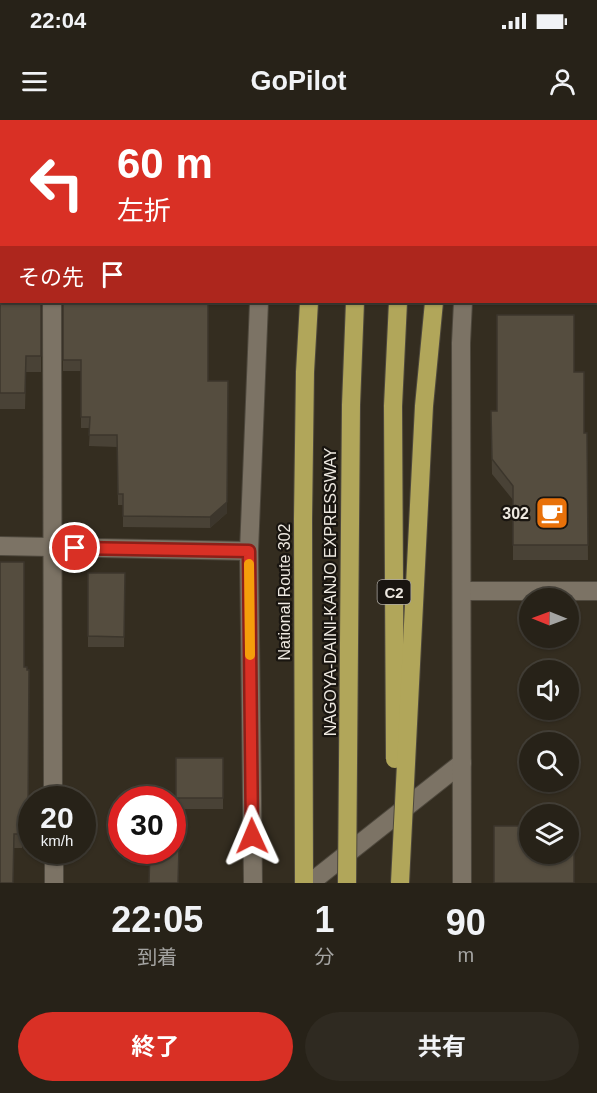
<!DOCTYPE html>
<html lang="ja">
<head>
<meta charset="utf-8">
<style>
  :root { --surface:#272218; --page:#2f2a21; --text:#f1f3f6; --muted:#a4a4a2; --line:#433f37; --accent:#d93025 }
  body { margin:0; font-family:Arial,"Noto Sans JP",sans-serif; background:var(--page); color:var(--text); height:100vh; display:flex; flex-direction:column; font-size:22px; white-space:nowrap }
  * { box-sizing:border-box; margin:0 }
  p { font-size:20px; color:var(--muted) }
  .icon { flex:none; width:33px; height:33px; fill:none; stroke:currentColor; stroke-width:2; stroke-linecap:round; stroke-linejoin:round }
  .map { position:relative; height:763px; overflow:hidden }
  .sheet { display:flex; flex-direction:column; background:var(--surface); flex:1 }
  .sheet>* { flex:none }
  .banner { position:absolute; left:0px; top:0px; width:597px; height:183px; box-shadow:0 2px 4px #0004,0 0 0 2px var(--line); background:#d93025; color:#fff; overflow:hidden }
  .needle { width:39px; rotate:271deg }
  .fabs { position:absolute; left:519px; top:468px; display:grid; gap:12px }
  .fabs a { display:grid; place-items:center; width:60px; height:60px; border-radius:50%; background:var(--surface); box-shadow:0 2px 4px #0004,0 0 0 2px var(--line); font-size:30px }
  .speed { position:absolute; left:18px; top:666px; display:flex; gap:12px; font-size:30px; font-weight:700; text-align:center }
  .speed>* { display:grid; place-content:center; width:78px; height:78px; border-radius:50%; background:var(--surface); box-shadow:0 2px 4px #0004,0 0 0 2px var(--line); line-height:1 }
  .speed small { font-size:15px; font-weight:400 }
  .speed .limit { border:9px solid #d22; background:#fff; color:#111 }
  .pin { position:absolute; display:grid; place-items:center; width:51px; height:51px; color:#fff; margin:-26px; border:3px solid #fff; border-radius:50%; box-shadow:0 2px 6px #0007 }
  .me { position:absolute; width:66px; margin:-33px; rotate:359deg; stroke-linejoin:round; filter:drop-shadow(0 0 4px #0008) }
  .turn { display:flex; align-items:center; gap:21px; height:126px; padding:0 18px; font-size:27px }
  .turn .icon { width:78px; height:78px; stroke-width:2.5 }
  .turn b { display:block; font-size:42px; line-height:51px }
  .then { display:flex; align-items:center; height:57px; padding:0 18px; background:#0003; gap:12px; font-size:22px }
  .eta { display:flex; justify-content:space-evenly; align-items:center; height:102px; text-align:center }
  .eta b { font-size:36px; font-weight:700; line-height:42px }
  .button { display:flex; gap:12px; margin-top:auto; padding:12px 18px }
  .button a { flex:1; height:69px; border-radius:36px; background:var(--accent); color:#fff; font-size:24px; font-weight:700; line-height:69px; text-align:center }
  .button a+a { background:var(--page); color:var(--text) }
  .status { display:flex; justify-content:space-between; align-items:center; height:42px; padding:0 30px; background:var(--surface); direction:ltr }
  .status svg { height:16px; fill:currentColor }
  header { display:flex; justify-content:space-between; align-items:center; height:78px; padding:0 18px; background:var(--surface); font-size:27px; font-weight:700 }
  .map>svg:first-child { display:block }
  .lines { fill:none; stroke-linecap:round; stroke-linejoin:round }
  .minor-casing { stroke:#4e483d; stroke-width:20 }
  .highway-casing { stroke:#4e483d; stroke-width:20 }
  .minor { stroke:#7c7365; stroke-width:18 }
  .highway { stroke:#b1a65a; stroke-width:18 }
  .highway-bridge-casing { stroke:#4e483d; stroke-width:20; stroke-linecap:butt }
  .highway-bridge { stroke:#b1a65a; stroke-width:18 }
  .wall { fill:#494236 }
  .shaded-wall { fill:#3c362c }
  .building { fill:#554d3f; stroke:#3c362c; stroke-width:1.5 }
  .route-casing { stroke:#8d1f18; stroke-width:15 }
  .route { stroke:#d93025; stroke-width:10 }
  .slow { stroke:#f59e0b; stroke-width:10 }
  .labels { text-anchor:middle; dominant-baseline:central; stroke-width:4.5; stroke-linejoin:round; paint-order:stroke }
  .shield { fill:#191510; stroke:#ada9a2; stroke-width:1.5 }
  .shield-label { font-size:15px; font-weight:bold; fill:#ede8e0 }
  .poi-label { font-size:16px; font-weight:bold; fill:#ede8e0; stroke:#191510; text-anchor:end }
  .street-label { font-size:16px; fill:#ede8e0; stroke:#191510 }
</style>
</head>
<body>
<div class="status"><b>22:04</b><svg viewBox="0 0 49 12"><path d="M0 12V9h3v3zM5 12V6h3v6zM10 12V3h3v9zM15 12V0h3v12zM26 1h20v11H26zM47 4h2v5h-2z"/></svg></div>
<header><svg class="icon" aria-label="menu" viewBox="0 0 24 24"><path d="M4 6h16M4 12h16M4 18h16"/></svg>GoPilot<svg class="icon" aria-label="person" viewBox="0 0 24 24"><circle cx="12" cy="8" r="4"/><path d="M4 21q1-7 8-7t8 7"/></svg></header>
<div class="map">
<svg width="597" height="763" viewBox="0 0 597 763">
  <rect width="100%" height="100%" fill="#342d20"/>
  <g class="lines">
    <defs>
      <g id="minor">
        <polyline points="52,0 52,2"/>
        <polyline points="274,2 274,0"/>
        <polyline points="479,2 479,0"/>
        <polyline points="52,182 53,680"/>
        <polyline points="0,426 249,431"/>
        <polyline points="462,471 597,471"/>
        <polyline points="54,730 54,763"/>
        <polyline points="253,763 249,431 259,182"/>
        <polyline points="310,763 462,643"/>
        <polyline points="462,763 461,223 463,182"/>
      </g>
      <g id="highway">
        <polyline points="324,2 324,0"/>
        <polyline points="369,2 370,0"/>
        <polyline points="413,2 414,0"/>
        <polyline points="457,2 457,0"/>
        <polyline points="304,763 303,399 305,252 309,182"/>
      </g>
    </defs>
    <use href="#minor" class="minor-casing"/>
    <use href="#highway" class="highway-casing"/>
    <use href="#minor" class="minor"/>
    <use href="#highway" class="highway"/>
    <defs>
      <g id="highway-bridge">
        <polyline points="395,639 393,286 398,182"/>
        <polyline points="347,763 351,285 355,182"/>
        <polyline points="400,763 424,286 434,182"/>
      </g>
    </defs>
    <use href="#highway-bridge" class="highway-bridge-casing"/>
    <use href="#highway-bridge" class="highway-bridge"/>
  </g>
  <g class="wall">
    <polygon points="0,100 2,182 41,182 41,252 26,252 25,289 0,289"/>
    <polygon points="63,183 81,183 208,261 227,393 210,408 123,407 123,385 118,385 117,327 89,326 90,308 81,308 81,251 63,251"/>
    <polygon points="574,252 584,313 587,313 588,440 513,440 513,380 492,354 491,305 497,291"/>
    <polygon points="88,453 125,453 124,527 88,527"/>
    <polygon points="24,547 28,709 28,725 22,726 22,728 14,728 0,763"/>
    <rect x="176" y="638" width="47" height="51"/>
  </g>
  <polygon class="shaded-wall" points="228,261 227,393 210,408 210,397"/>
  <g class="building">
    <rect x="104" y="0" width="112" height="2"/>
    <rect x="512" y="0" width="68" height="2"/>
    <polygon points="0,100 2,100 2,182 41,182 41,236 26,236 25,273 0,273"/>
    <polygon points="81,182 204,182 204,184 208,184 208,261 228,261 227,382 210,397 123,396 123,374 118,374 117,315 89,315 90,297 81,297 81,240 63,240 63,183 81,183"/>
    <polygon points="497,195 574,195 574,252 584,252 584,313 587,313 588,425 513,425 513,366 492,339 491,291 497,291"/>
    <polygon points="0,442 24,442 24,547 27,547 27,550 29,550 28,696 28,712 22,713 22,714 14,714 13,763 0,763"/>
    <polygon points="88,453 125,453 124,517 88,516"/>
    <rect x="176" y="638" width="47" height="40"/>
    <polygon points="494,706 530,706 530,734 568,734 568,706 574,706 574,763 494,763"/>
    <polygon points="172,729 179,729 178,763 149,763 150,730 172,730"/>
  </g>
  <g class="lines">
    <defs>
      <polyline id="route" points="75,428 249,431 252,716"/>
    </defs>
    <use href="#route" class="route-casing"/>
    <use href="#route" class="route"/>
    <polyline class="slow" points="249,444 250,535"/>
  </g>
  <defs>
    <symbol id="cafe-square" viewBox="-11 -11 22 22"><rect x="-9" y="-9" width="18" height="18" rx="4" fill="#e8710a" stroke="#191510"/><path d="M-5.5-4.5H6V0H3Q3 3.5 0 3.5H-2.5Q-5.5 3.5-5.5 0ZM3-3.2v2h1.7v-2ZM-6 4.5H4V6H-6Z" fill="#fff"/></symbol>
  </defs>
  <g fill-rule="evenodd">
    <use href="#cafe-square" x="533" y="374" width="38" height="38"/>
  </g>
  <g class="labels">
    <rect class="shield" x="377.5" y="460" width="33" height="24" rx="4.5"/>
    <g class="shield-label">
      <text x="394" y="472">C2</text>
    </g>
    <g class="poi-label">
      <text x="529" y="393">302</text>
    </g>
    <g class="street-label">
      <text transform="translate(284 472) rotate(-90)">National Route 302</text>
      <text transform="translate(330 472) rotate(-90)">NAGOYA-DAINI-KANJO EXPRESSWAY</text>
    </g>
  </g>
</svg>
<div class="fabs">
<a><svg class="needle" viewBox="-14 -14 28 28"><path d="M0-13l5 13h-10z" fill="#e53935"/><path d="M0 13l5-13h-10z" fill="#a4a4a2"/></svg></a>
<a><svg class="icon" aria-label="sound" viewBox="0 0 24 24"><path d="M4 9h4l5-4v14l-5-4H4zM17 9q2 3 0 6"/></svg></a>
<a><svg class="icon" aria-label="search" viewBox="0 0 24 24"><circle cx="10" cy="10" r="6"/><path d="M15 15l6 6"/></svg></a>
<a><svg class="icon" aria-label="layers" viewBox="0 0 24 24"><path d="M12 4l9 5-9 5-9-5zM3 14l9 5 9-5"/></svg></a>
</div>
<div class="speed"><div>20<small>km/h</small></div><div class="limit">30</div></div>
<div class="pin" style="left:75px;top:428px;background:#d93025"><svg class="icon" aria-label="arrive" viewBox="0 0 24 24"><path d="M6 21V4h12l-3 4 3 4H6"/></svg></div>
<svg class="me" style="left:252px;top:716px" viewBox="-20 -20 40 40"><path d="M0-17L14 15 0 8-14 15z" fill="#d93025" stroke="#fff" stroke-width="4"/></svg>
<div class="banner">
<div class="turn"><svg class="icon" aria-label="left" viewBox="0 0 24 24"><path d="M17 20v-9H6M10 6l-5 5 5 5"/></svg><div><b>60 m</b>左折</div></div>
<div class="then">その先<svg class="icon" aria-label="arrive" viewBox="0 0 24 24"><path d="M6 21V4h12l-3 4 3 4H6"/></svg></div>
</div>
</div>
<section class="sheet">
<div class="eta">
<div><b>22:05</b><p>到着</p></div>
<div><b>1</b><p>分</p></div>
<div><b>90</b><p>m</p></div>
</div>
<div class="button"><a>終了</a><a>共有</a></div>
</section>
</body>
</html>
